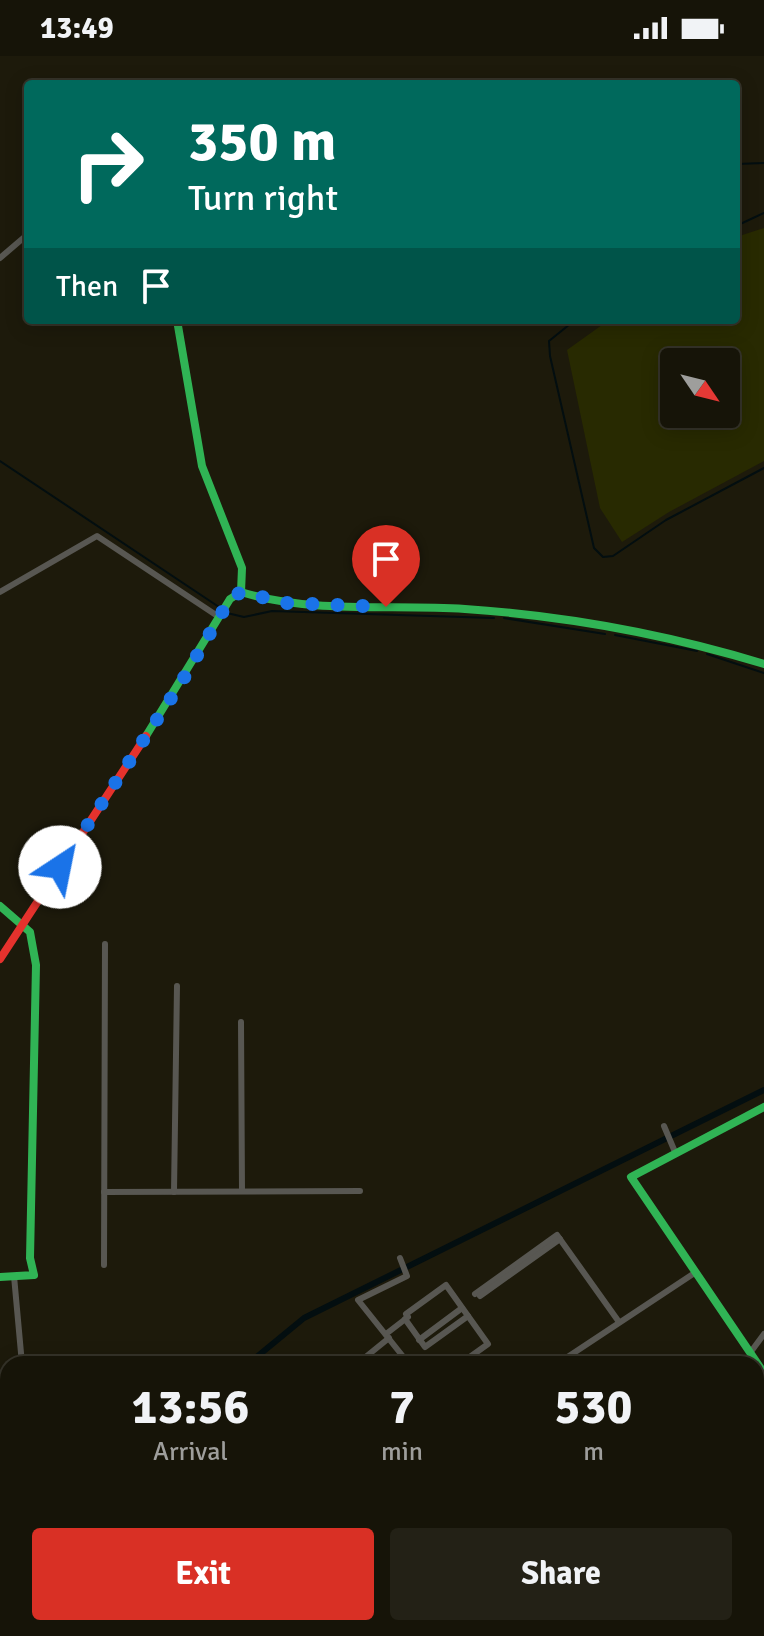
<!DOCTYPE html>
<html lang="en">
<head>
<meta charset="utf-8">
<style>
  :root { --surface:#161408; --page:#232116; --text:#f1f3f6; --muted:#9e9e9c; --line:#353329; --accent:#d93025 }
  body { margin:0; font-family:Signika,sans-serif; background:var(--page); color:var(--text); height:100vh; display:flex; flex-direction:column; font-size:30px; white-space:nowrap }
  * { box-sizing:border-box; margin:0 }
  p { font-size:26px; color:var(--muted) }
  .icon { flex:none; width:44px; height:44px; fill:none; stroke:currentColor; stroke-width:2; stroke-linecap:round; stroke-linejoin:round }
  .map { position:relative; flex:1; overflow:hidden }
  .details { position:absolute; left:0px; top:1300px; width:764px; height:280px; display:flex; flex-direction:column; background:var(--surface); border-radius:24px 24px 0 0; box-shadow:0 4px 20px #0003,0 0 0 2px var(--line) }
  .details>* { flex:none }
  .banner { position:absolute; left:24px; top:24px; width:716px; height:244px; border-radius:8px; box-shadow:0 4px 20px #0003,0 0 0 2px var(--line); background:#00695c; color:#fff; overflow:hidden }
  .needle { width:52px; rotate:125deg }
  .tools { position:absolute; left:660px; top:292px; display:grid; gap:16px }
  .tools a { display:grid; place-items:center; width:80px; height:80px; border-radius:8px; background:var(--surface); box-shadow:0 4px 20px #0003,0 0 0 2px var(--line); font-size:40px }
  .pin { position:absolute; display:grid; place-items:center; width:68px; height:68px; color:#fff; margin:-82px -34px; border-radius:50% 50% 50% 0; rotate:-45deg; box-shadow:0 0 8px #0007 }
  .pin .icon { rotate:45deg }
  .me { position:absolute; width:88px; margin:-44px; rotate:34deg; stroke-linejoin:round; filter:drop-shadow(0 0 6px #0008) }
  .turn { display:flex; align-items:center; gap:28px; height:168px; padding:0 32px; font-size:36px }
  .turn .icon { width:104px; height:104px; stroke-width:2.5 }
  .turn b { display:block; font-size:56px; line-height:68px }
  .then { display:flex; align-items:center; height:76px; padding:0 32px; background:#0003; gap:16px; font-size:30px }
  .eta { display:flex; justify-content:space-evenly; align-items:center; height:136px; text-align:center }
  .eta b { font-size:48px; font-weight:700; line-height:56px }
  .button { display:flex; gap:16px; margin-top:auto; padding:16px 32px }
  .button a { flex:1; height:92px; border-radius:8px; background:var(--accent); color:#fff; font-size:32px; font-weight:700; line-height:92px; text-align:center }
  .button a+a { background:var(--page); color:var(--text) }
  .status { display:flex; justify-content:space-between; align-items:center; height:56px; padding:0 40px; background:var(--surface); direction:ltr }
  .status svg { height:22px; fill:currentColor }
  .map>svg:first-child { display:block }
  .green { fill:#282a01; fill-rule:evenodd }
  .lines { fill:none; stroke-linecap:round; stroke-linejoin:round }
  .stream { stroke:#030e10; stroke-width:2 }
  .canal { stroke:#030e10; stroke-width:6 }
  .street { stroke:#585752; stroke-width:6 }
  .fast { stroke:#30b455; stroke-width:8 }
  .jam { stroke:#e5322d; stroke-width:8 }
  .route { stroke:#1a73e8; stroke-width:14; stroke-dasharray:0 25.2 }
</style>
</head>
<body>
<div class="status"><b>13:49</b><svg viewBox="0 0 49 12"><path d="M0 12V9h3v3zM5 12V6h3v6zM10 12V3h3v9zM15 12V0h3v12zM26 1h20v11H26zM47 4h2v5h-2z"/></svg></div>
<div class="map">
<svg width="764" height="1580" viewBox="0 0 764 1580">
  <rect width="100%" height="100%" fill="#1d1a0b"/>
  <g class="green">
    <path d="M764,172V405L669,456L622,486L600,452L567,294L609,264H736V181ZM726,306V358H674V306Z"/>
    <polygon points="415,1572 509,1572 519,1580 409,1580"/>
    <polygon points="520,1572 619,1572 609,1580 530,1580"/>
  </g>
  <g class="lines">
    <g class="stream">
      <polyline points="736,108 764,107"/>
      <polyline points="736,170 764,157"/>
      <polyline points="575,264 549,285 550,300 594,492 603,501 613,500 666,464 764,412"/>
      <polyline points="0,405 222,553"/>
      <polyline points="227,557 244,561 272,555 494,562"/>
      <polyline points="504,562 605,578"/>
      <polyline points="615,579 697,595"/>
      <polyline points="707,598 764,617"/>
    </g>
    <g class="canal">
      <polyline points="248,1308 304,1262 764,1034"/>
      <polyline points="0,1515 8,1508"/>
    </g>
    <g class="street">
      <polyline points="0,202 28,178"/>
      <polyline points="0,536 97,480 219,561"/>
      <polyline points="241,966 242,1135"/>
      <polyline points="664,1070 675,1096"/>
      <polyline points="104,1136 360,1135"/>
      <polyline points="174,1136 177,930"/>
      <polyline points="400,1202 407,1220 358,1244 409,1308"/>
      <polyline points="104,1209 105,888"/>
      <polyline points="14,1220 22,1308"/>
      <polyline points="475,1238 557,1179 619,1266"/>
      <polyline points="480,1240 560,1183"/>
      <polyline points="405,1263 425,1291 468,1260"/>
      <polyline points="386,1278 408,1261 406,1258 446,1229 488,1288 460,1308"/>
      <polyline points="419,1284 462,1252"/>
      <polyline points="750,1297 764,1278"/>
      <polyline points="357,1308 389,1282"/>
      <polyline points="557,1308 696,1216"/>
      <polyline points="0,1341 8,1342"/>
      <polyline points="8,1418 1,1451 8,1496"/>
      <polyline points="756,1491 764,1489"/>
      <polyline points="0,1509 8,1503"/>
      <polyline points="0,1531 8,1525"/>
      <polyline points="43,1572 48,1580"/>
      <polyline points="124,1580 133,1572"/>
      <polyline points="227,1580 237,1572"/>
      <polyline points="350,1580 359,1572"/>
      <polyline points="614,1580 625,1572"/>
    </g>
    <g class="fast">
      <polyline points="177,264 202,410 242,512 241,536"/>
      <path d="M241,536C313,558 390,548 465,553C567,560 666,578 764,608"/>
      <polyline points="146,680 230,543 241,536"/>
      <polyline points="0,850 30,876 36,909 30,1202 34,1219 0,1221"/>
      <polyline points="764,1051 631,1121 764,1317"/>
    </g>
    <polyline class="jam" points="0,903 146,680"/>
  </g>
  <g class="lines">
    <polyline class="route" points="60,811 181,627 230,543 241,536 287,547 386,551"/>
  </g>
</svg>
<div class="tools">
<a><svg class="needle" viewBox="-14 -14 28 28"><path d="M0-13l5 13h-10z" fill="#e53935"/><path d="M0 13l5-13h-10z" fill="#9e9e9c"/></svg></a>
</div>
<div class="pin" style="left:386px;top:551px;background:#d93025"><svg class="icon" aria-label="arrive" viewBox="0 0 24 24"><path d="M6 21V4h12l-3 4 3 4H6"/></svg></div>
<svg class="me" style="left:60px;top:811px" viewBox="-20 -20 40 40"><circle r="19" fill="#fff"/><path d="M0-13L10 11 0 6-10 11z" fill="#1a73e8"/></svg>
<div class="banner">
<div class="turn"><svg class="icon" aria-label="right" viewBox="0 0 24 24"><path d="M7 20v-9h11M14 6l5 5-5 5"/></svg><div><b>350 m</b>Turn right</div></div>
<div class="then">Then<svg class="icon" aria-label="arrive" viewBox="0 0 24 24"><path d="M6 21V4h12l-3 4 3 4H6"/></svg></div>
</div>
<section class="details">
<div class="eta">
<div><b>13:56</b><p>Arrival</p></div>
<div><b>7</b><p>min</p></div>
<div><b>530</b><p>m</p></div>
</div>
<div class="button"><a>Exit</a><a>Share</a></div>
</section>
</div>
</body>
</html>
